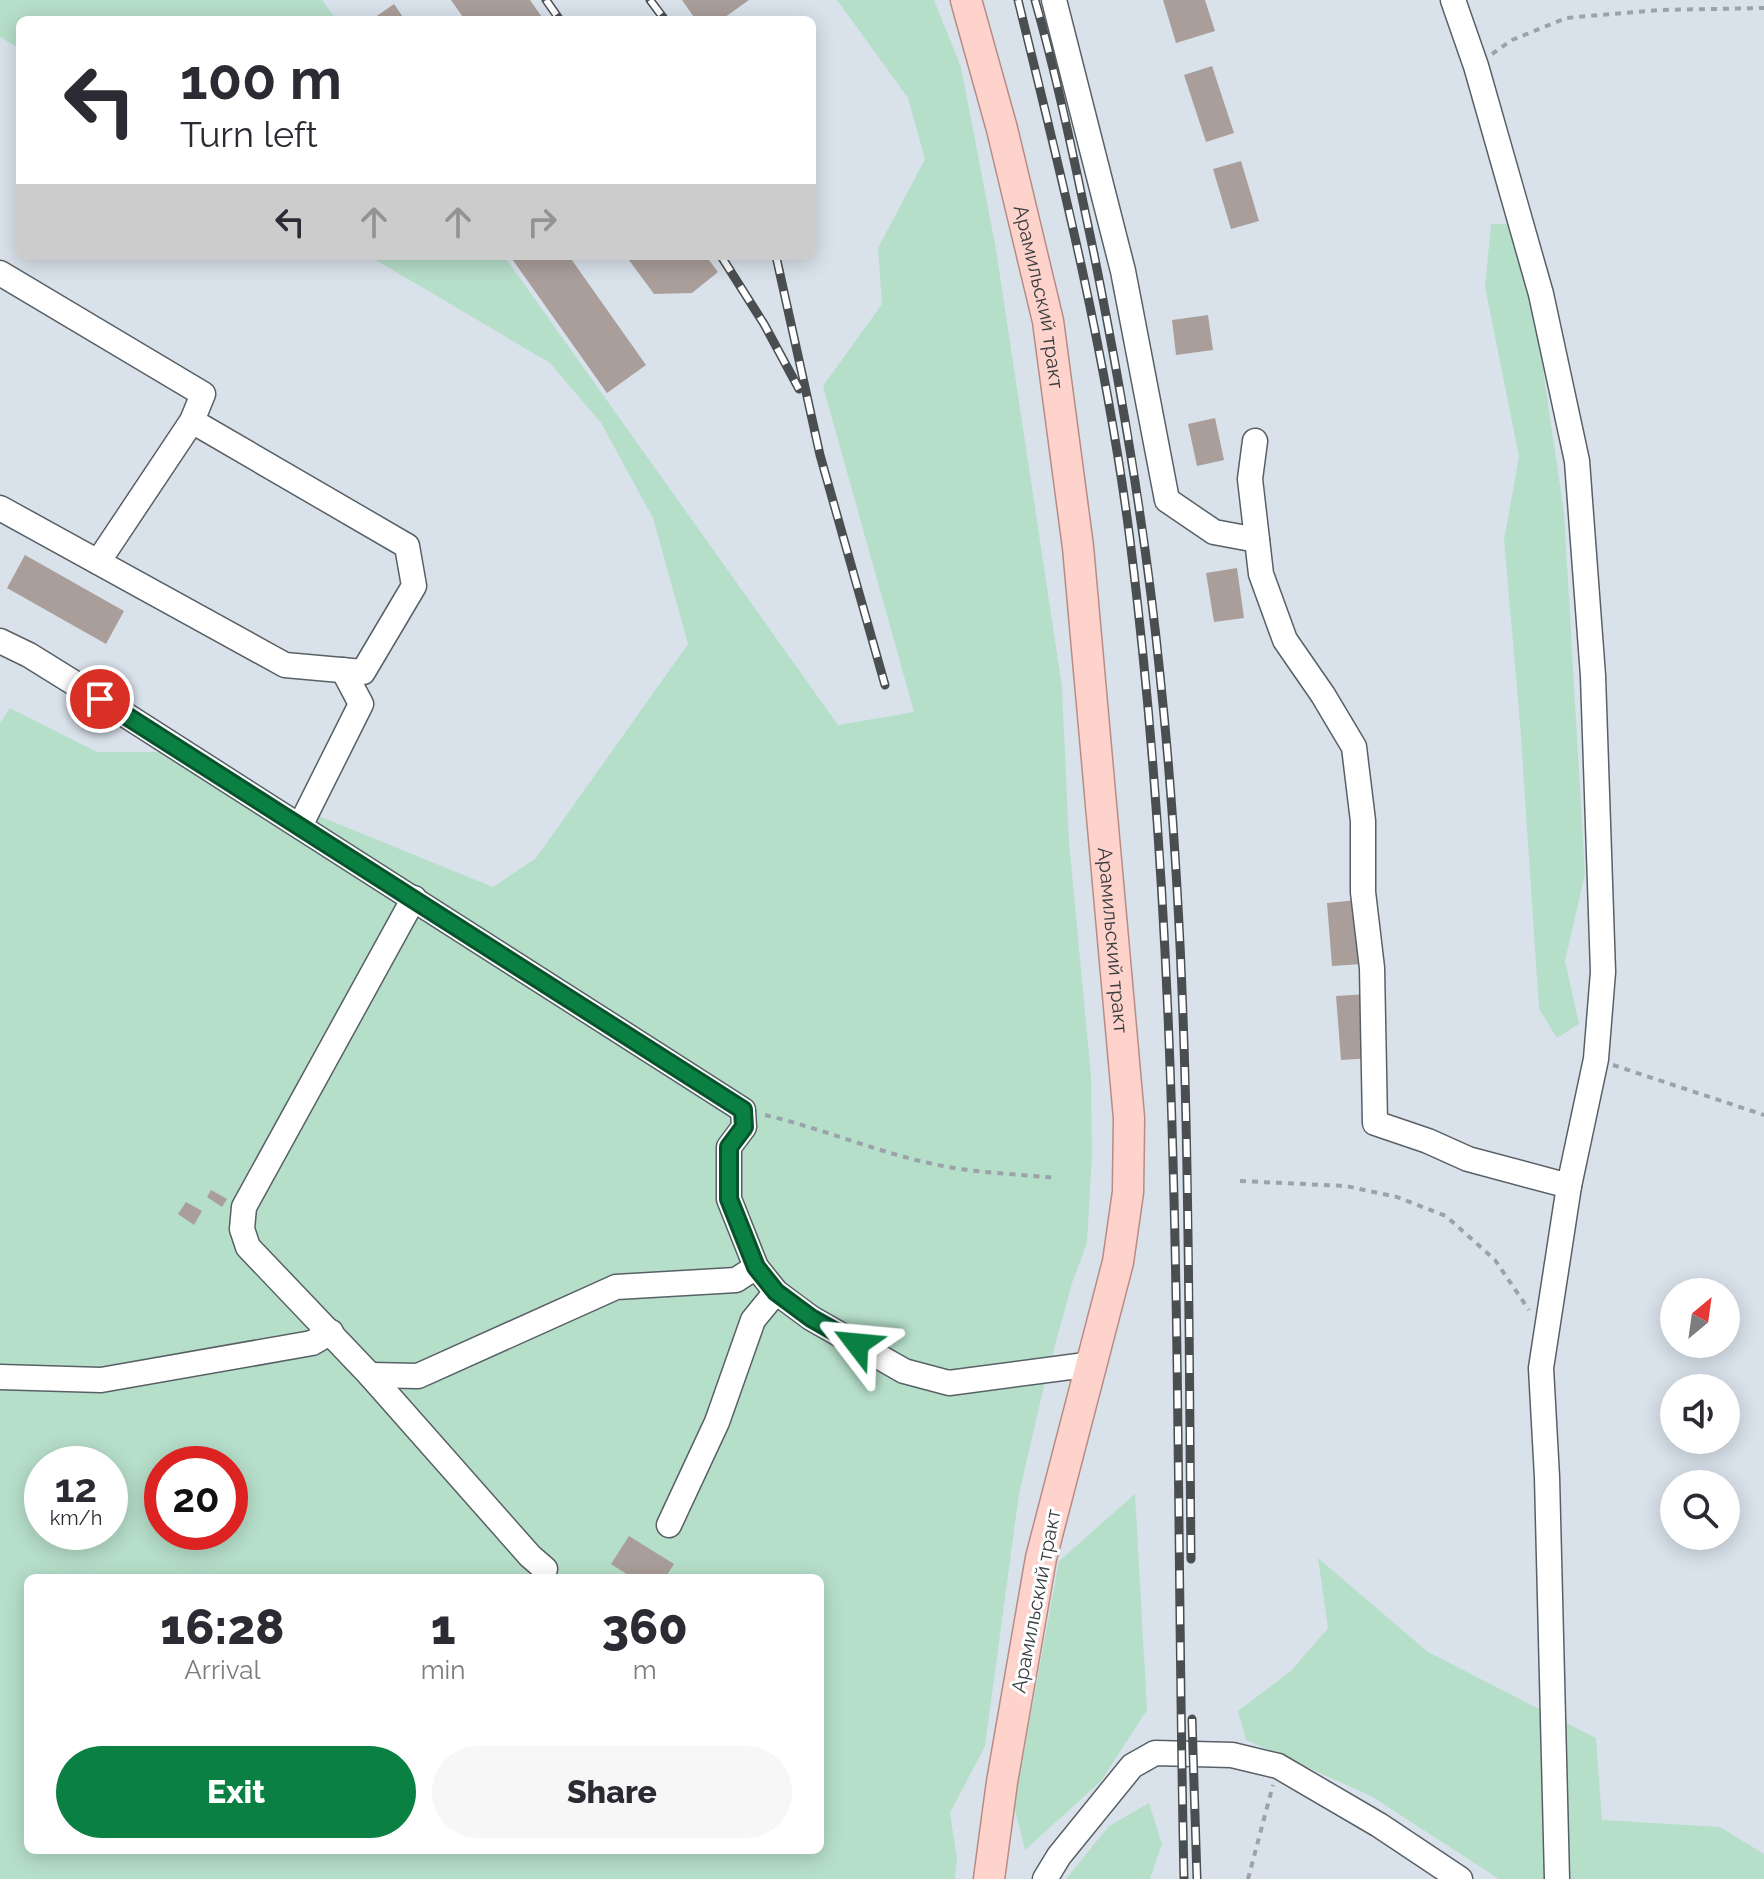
<!DOCTYPE html>
<html lang="en">
<head>
<meta charset="utf-8">
<style>
  :root { --surface:#fff; --page:#f7f7f7; --text:#2b2b33; --muted:#7c7c81; --accent:#0b8043 }
  body { margin:0; font-family:Raleway,sans-serif; background:var(--page); color:var(--text); height:100vh; display:flex; flex-direction:column; font-size:30px; white-space:nowrap }
  * { box-sizing:border-box; margin:0 }
  p { font-size:26px; color:var(--muted) }
  .icon { flex:none; width:44px; height:44px; fill:none; stroke:currentColor; stroke-width:2; stroke-linecap:round; stroke-linejoin:round }
  .map { position:relative; flex:1; overflow:hidden }
  .drawer { position:absolute; left:24px; top:1574px; width:800px; height:280px; display:flex; flex-direction:column; background:var(--surface); border-radius:12px; box-shadow:0 4px 20px #0003 }
  .drawer>* { flex:none }
  .guide { position:absolute; left:16px; top:16px; width:800px; height:244px; border-radius:12px; box-shadow:0 4px 20px #0003; background:#fff; color:var(--text); overflow:hidden }
  .needle { width:52px; rotate:29deg }
  .buttons { position:absolute; left:1660px; top:1278px; display:grid; gap:16px }
  .buttons a { display:grid; place-items:center; width:80px; height:80px; border-radius:50%; background:var(--surface); box-shadow:0 4px 20px #0003; font-size:40px }
  .speed { position:absolute; left:24px; top:1446px; display:flex; gap:16px; font-size:40px; font-weight:700; text-align:center }
  .speed>* { display:grid; place-content:center; width:104px; height:104px; border-radius:50%; background:var(--surface); box-shadow:0 4px 20px #0003; line-height:1 }
  .speed small { font-size:20px; font-weight:400 }
  .speed .limit { border:12px solid #d22; background:#fff; color:#111 }
  .pin { position:absolute; display:grid; place-items:center; width:68px; height:68px; color:#fff; margin:-34px; border:4px solid #fff; border-radius:50%; box-shadow:0 2px 8px #0007 }
  .me { position:absolute; width:88px; margin:-44px; rotate:299deg; stroke-linejoin:round; filter:drop-shadow(0 0 6px #0008) }
  .turn { display:flex; align-items:center; gap:28px; height:168px; padding:0 32px; font-size:36px }
  .turn .icon { width:104px; height:104px; stroke-width:2.5 }
  .turn b { display:block; font-size:56px; line-height:68px }
  .lanes { display:flex; align-items:center; height:76px; padding:0 32px; background:#0003; justify-content:center; gap:40px; direction:ltr }
  .lanes .off { opacity:.35 }
  .eta { display:flex; justify-content:space-evenly; align-items:center; height:136px; text-align:center }
  .eta b { font-size:48px; font-weight:800; line-height:56px }
  .action { display:flex; gap:16px; margin-top:auto; padding:16px 32px }
  .action a { flex:1; height:92px; border-radius:48px; background:var(--accent); color:#fff; font-size:32px; font-weight:800; line-height:92px; text-align:center }
  .action a+a { background:var(--page); color:var(--text) }
  .map>svg:first-child { display:block }
  .green { fill:#b6dfca; fill-rule:evenodd }
  .building { fill:#aa9e9a }
  .lines { fill:none; stroke-linecap:round; stroke-linejoin:round }
  .minor-casing { stroke:#586067; stroke-width:27 }
  .major-casing { stroke:#b78c84; stroke-width:33 }
  .path { stroke:#9ba2a9; stroke-width:4; stroke-dasharray:6 6; stroke-linecap:butt }
  .minor { stroke:#fff; stroke-width:24 }
  .major { stroke:#fdd3cb; stroke-width:30 }
  .rail-casing { stroke:#494e51; stroke-width:9 }
  .rail { stroke:#fff; stroke-width:6; stroke-dasharray:18; stroke-linecap:butt }
  .route-casing { stroke:#07532c; stroke-width:20 }
  .route { stroke:#0b8043; stroke-width:14 }
  .labels { text-anchor:middle; dominant-baseline:central; stroke-width:6; stroke-linejoin:round; paint-order:stroke }
  .street-label { font-size:20px; fill:#393d40; stroke:#fff }
</style>
</head>
<body>
<div class="map">
<svg width="1764" height="1879" viewBox="0 0 1764 1879">
  <rect width="100%" height="100%" fill="#d9e2eb"/>
  <g class="green">
    <polygon points="0,0 322,0 337,20 20,20 20,49 0,37"/>
    <path d="M837,0H934L961,67L996,249L1062,687L1069,842L1091,1076L1092,1154L1087,1243L1072,1283L1044,1386L1019,1494L985,1746L950,1813L957,1859L955,1879H0V723L10,708L97,752H162L493,887L536,858L688,644L653,518L601,423L550,363L369,256H504L838,725L914,712L823,386L882,304L878,248L925,159L908,98ZM42,1464H110V1532H42ZM162,1464H230V1532H162ZM28,1578H820V1850H28Z"/>
    <polygon points="1491,224 1509,224 1533,301 1564,513 1585,874 1565,961 1579,1024 1557,1038 1539,1009 1520,723 1504,540 1519,457 1485,287"/>
    <polygon points="1135,1494 1147,1710 1101,1781 1025,1850 1014,1806 1059,1561"/>
    <polygon points="1318,1558 1428,1652 1596,1738 1602,1820 1720,1827 1764,1854 1764,1879 1499,1879 1371,1796 1246,1740 1238,1711 1291,1671 1328,1628"/>
    <polygon points="1149,1803 1162,1844 1150,1879 1066,1879 1109,1826"/>
  </g>
  <g class="building">
    <polygon points="451,0 530,0 544,20 465,20"/>
    <polygon points="682,0 749,0 721,20 696,20"/>
    <polygon points="1163,0 1205,0 1215,31 1176,43"/>
    <polygon points="394,4 405,20 371,20"/>
    <polygon points="1212,66 1234,133 1206,142 1184,75"/>
    <polygon points="1241,161 1259,221 1231,229 1213,169"/>
    <polygon points="510,256 569,256 646,365 607,393"/>
    <polygon points="626,256 706,256 718,272 692,293 654,294"/>
    <polygon points="1208,315 1213,350 1176,355 1172,320"/>
    <polygon points="1215,418 1224,460 1197,466 1188,424"/>
    <polygon points="25,555 124,611 106,644 7,588"/>
    <polygon points="1237,568 1244,618 1214,622 1206,573"/>
    <polygon points="1357,900 1362,964 1332,966 1327,903"/>
    <polygon points="1367,994 1372,1058 1341,1060 1336,996"/>
    <polygon points="211,1190 227,1199 222,1207 207,1197"/>
    <polygon points="186,1202 202,1211 194,1225 178,1214"/>
    <polygon points="629,1536 674,1564 665,1578 633,1578 611,1564"/>
  </g>
  <g class="lines">
    <defs>
      <g id="minor">
        <polyline points="1054,0 1123,271 1167,500 1214,532 1257,540"/>
        <polyline points="1453,0 1476,66 1541,294 1577,461 1593,676 1603,972 1596,1059 1569,1186 1541,1368 1547,1477 1557,1879"/>
        <polyline points="0,273 203,394 192,421 407,546 414,586 363,672 285,665 0,508"/>
        <polyline points="1255,441 1250,479 1261,574 1285,640 1323,695 1354,747 1363,821 1363,892 1372,968 1375,1123 1428,1141 1468,1159 1569,1186"/>
        <polyline points="98,562 192,421"/>
        <polyline points="0,641 29,655 124,714 743,1110 744,1127 729,1147 729,1199 756,1267 776,1292 811,1318 904,1371 949,1383 1093,1364"/>
        <polyline points="300,826 361,704 343,670"/>
        <polyline points="414,898 244,1207 242,1229 248,1247 370,1375 530,1556 545,1569"/>
        <polyline points="370,1375 418,1376 616,1287 736,1280 756,1267"/>
        <polyline points="0,1377 101,1380 312,1343 331,1332"/>
        <polyline points="669,1525 717,1422 753,1320 776,1292"/>
        <polyline points="1045,1879 1059,1856 1132,1766 1155,1753 1232,1755 1278,1766 1379,1825 1460,1879"/>
      </g>
      <g id="major">
        <path id="s1" d="M966,0L1002,129L1048,321L1078,547L1129,1118L1128,1192L1118,1262L1041,1558L1002,1782L989,1879"/>
      </g>
    </defs>
    <use href="#minor" class="minor-casing"/>
    <use href="#major" class="major-casing"/>
    <g class="path">
      <polyline points="1492,54 1512,40 1566,18 1659,10 1764,8"/>
      <polyline points="1613,1065 1764,1115"/>
      <path d="M765,1115C824,1129 879,1153 938,1165C976,1173 1017,1174 1055,1178"/>
      <polyline points="1240,1181 1346,1186 1397,1197 1446,1216 1495,1260 1529,1310"/>
      <polyline points="1248,1879 1273,1785"/>
    </g>
    <use href="#minor" class="minor"/>
    <use href="#major" class="major"/>
    <defs>
      <g id="rail">
        <polyline points="546,0 560,20"/>
        <polyline points="650,0 665,20"/>
        <path d="M1018,0C1062,178 1107,358 1130,540C1186,984 1174,1432 1184,1879"/>
        <path d="M1035,0C1059,84 1076,169 1094,254C1122,393 1146,533 1160,675C1191,969 1188,1264 1191,1559"/>
        <polyline points="721,256 764,324 799,389"/>
        <polyline points="776,256 820,455 885,685"/>
        <polyline points="1192,1719 1197,1879"/>
      </g>
    </defs>
    <use href="#rail" class="rail-casing"/>
    <use href="#rail" class="rail"/>
  </g>
  <g class="lines">
    <defs>
      <polyline id="route" points="100,699 743,1110 744,1127 729,1147 729,1199 756,1267 776,1292 811,1318 857,1344"/>
    </defs>
    <use href="#route" class="route-casing"/>
    <use href="#route" class="route"/>
  </g>
  <g class="labels">
    <g class="street-label">
      <text stroke="none"><textPath href="#s1" startOffset="306">Арамильский тракт</textPath></text>
      <text stroke="none"><textPath href="#s1" startOffset="954">Арамильский тракт</textPath></text>
      <text transform="translate(1036 1601) rotate(-79)">Арамильский тракт</text>
    </g>
  </g>
</svg>
<div class="buttons">
<a><svg class="needle" viewBox="-14 -14 28 28"><path d="M0-13l5 13h-10z" fill="#e53935"/><path d="M0 13l5-13h-10z" fill="#7c7c81"/></svg></a>
<a><svg class="icon" aria-label="sound" viewBox="0 0 24 24"><path d="M4 9h4l5-4v14l-5-4H4zM17 9q2 3 0 6"/></svg></a>
<a><svg class="icon" aria-label="search" viewBox="0 0 24 24"><circle cx="10" cy="10" r="6"/><path d="M15 15l6 6"/></svg></a>
</div>
<div class="speed"><div>12<small>km/h</small></div><div class="limit">20</div></div>
<div class="pin" style="left:100px;top:699px;background:#d93025"><svg class="icon" aria-label="arrive" viewBox="0 0 24 24"><path d="M6 21V4h12l-3 4 3 4H6"/></svg></div>
<svg class="me" style="left:857px;top:1344px" viewBox="-20 -20 40 40"><path d="M0-17L14 15 0 8-14 15z" fill="#0b8043" stroke="#fff" stroke-width="4"/></svg>
<div class="guide">
<div class="turn"><svg class="icon" aria-label="left" viewBox="0 0 24 24"><path d="M17 20v-9H6M10 6l-5 5 5 5"/></svg><div><b>100 m</b>Turn left</div></div>
<div class="lanes"><svg class="icon" aria-label="left" viewBox="0 0 24 24"><path d="M17 20v-9H6M10 6l-5 5 5 5"/></svg><svg class="icon off" aria-label="ahead" viewBox="0 0 24 24"><path d="M12 20V5M6 11l6-6 6 6"/></svg><svg class="icon off" aria-label="ahead" viewBox="0 0 24 24"><path d="M12 20V5M6 11l6-6 6 6"/></svg><svg class="icon off" aria-label="right" viewBox="0 0 24 24"><path d="M7 20v-9h11M14 6l5 5-5 5"/></svg></div>
</div>
<section class="drawer">
<div class="eta">
<div><b>16:28</b><p>Arrival</p></div>
<div><b>1</b><p>min</p></div>
<div><b>360</b><p>m</p></div>
</div>
<div class="action"><a>Exit</a><a>Share</a></div>
</section>
</div>
</body>
</html>
